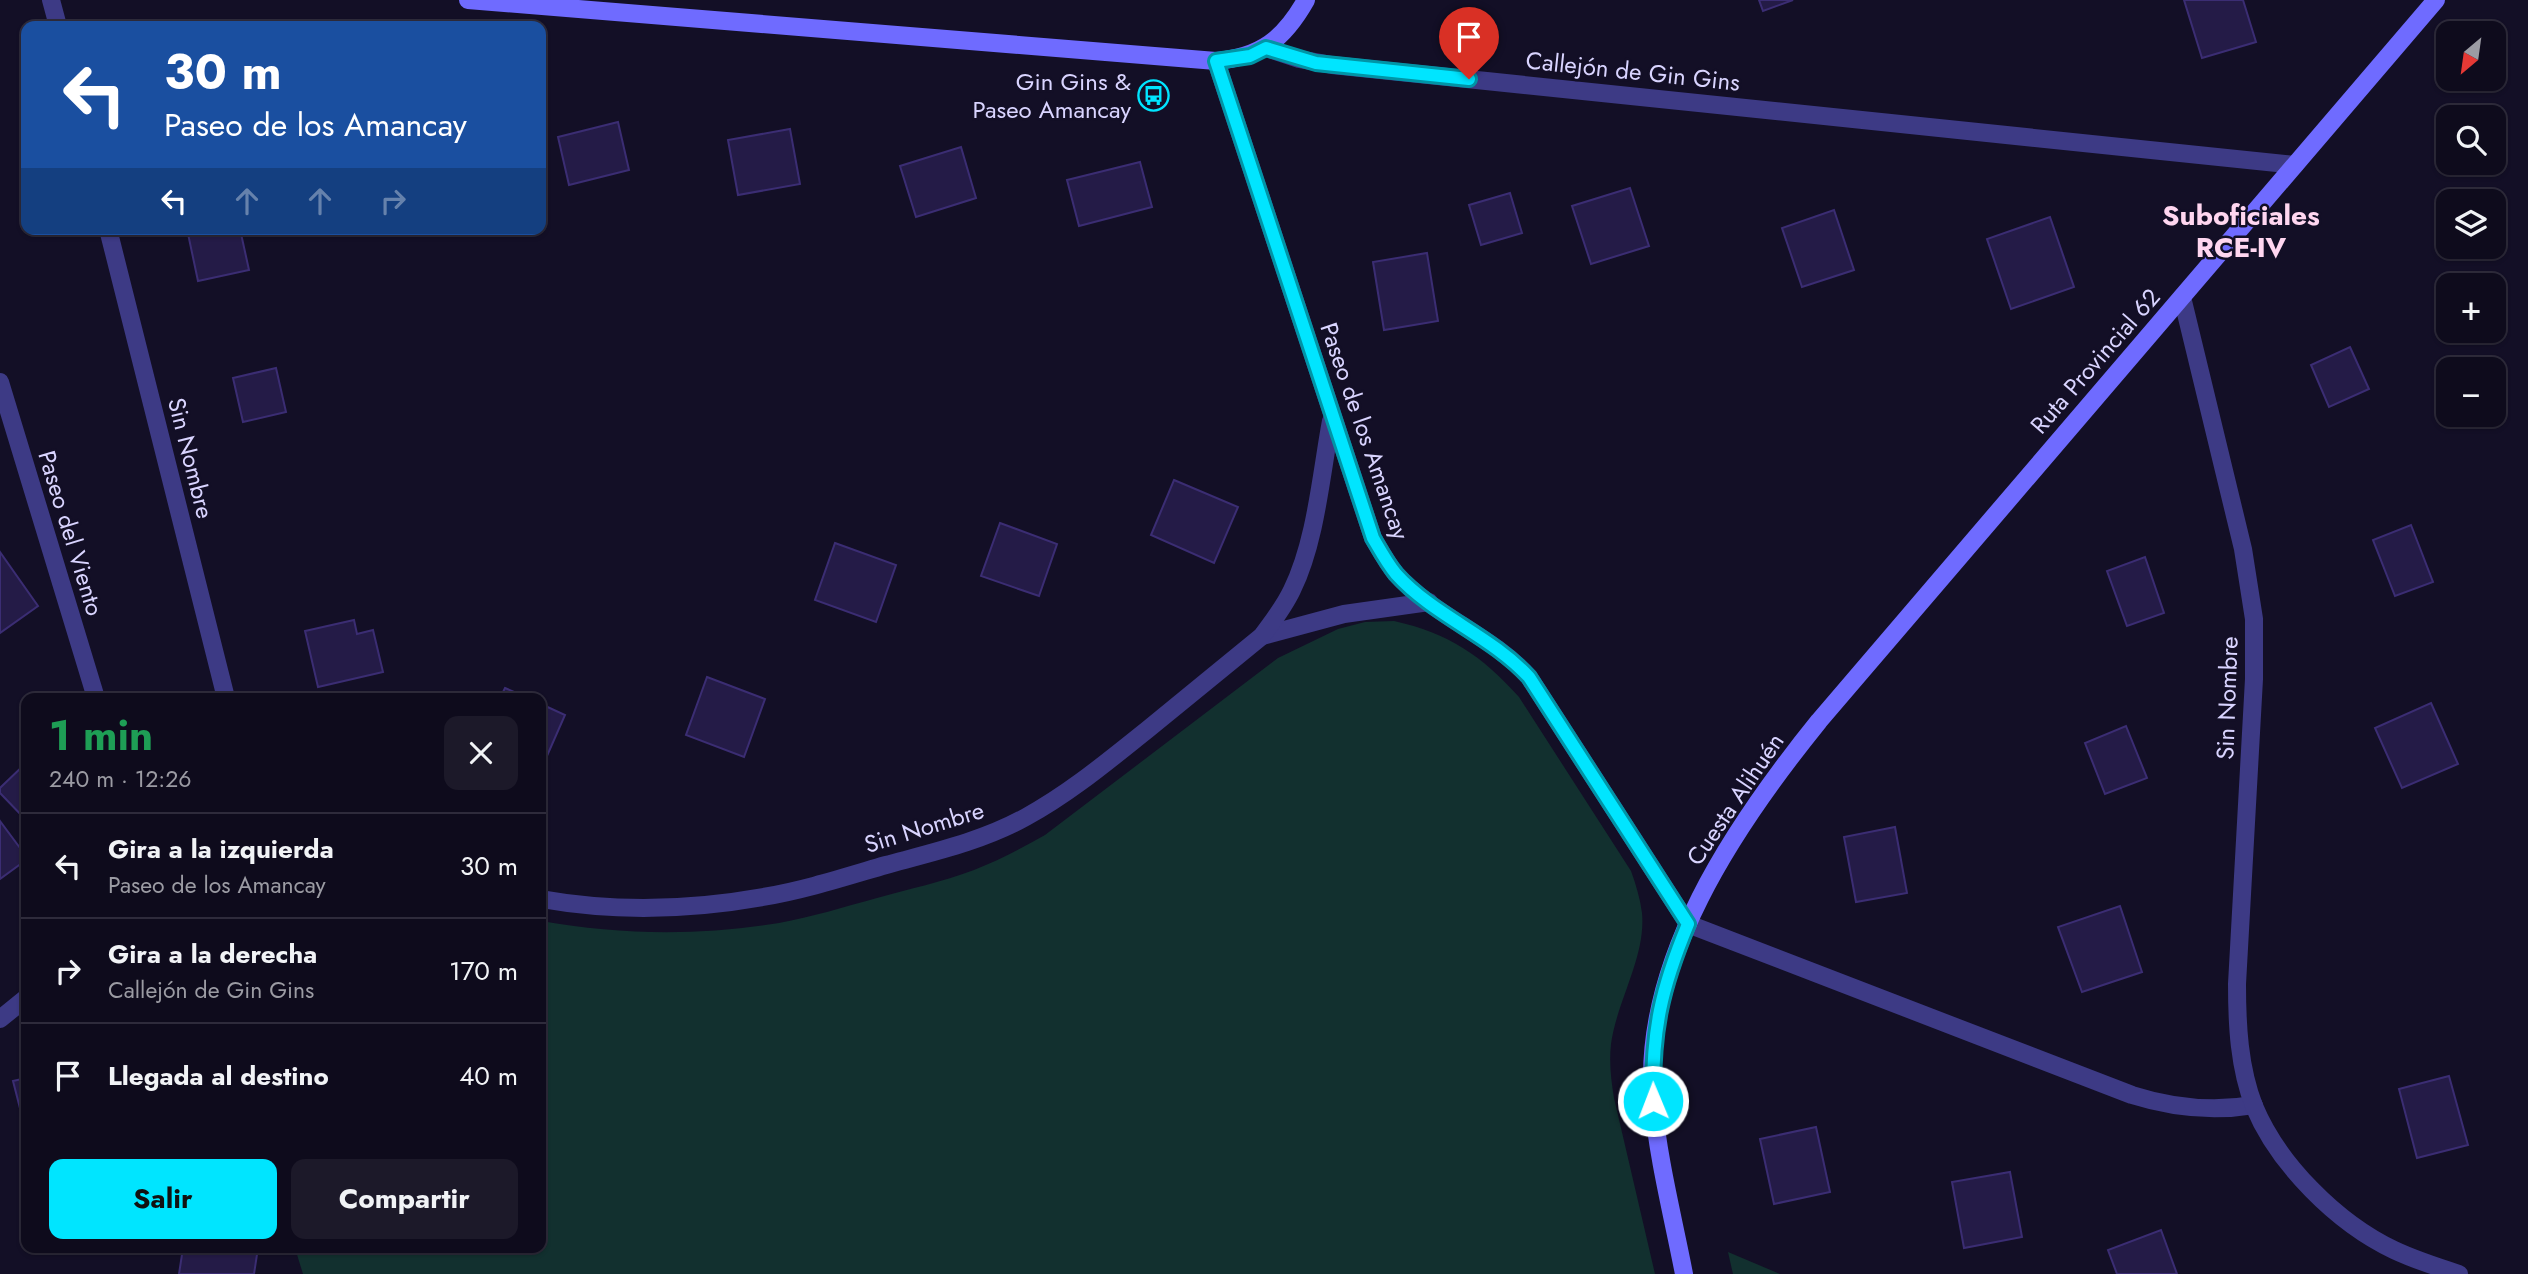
<!DOCTYPE html>
<html lang="es">
<head>
<meta charset="utf-8">
<style>
  :root { --surface:#0e0b1c; --page:#1c1929; --text:#f1f3f6; --muted:#9b9ba3; --line:#2e2b3b; --accent:#00e5ff }
  body { margin:0; font-family:Jost,sans-serif; background:var(--page); color:var(--text); height:100vh; display:flex; flex-direction:column; font-size:26px; white-space:nowrap }
  * { box-sizing:border-box; margin:0 }
  p { font-size:23px; color:var(--muted) }
  .icon { flex:none; width:38px; height:38px; fill:none; stroke:currentColor; stroke-width:2; stroke-linecap:round; stroke-linejoin:round }
  .map { position:relative; flex:1; overflow:hidden }
  .details { position:absolute; left:21px; top:693px; width:525px; height:560px; display:flex; flex-direction:column; background:var(--surface); border-radius:14px; box-shadow:0 2px 5px #0004,0 0 0 2px var(--line) }
  .details>* { flex:none }
  .banner { position:absolute; left:21px; top:21px; width:525px; height:214px; border-radius:14px; box-shadow:0 2px 5px #0004,0 0 0 2px var(--line); background:#1a4fa0; color:#fff; overflow:hidden }
  .needle { width:46px; rotate:209deg }
  .tools { position:absolute; left:2436px; top:21px; display:grid; gap:14px }
  .tools a { display:grid; place-items:center; width:70px; height:70px; border-radius:14px; background:var(--surface); box-shadow:0 2px 5px #0004,0 0 0 2px var(--line); font-size:35px }
  .pin { position:absolute; display:grid; place-items:center; width:60px; height:60px; color:#fff; margin:-72px -30px; border-radius:50% 50% 50% 0; rotate:-45deg; box-shadow:0 0 7px #0007 }
  .pin .icon { rotate:45deg }
  .me { position:absolute; width:77px; margin:-38px; rotate:359deg; stroke-linejoin:round; filter:drop-shadow(0 0 5px #0008) }
  .turn { display:flex; align-items:center; gap:24px; height:147px; padding:0 28px; font-size:32px }
  .turn .icon { width:91px; height:91px; stroke-width:2.5 }
  .turn b { display:block; font-size:49px; line-height:60px }
  .lanes { display:flex; align-items:center; height:66px; padding:0 28px; background:#0003; justify-content:center; gap:35px; direction:ltr }
  .lanes .off { opacity:.35 }
  .round { display:grid; place-items:center; flex:none; width:74px; height:74px; border-radius:14px; background:var(--page) }
  .head { display:flex; align-items:center; justify-content:space-between; height:119px; padding:0 28px }
  h1 { font-size:42px; font-weight:700; line-height:52px; color:#1e9e55 }
  .primary-button { display:flex; gap:14px; margin-top:auto; padding:14px 28px }
  .primary-button a { flex:1; height:80px; border-radius:14px; background:var(--accent); color:#111; font-size:28px; font-weight:700; line-height:80px; text-align:center }
  .primary-button a+a { background:var(--page); color:var(--text) }
  ul { padding:0; list-style:none }
  li { display:flex; align-items:center; gap:21px; height:105px; padding:0 28px; border-top:2px solid var(--line) }
  li div { flex:1 }
  li b { display:block; font-size:26px }
  li em { font-style:normal }
  .map>svg:first-child { display:block }
  .green { fill:#12302f }
  .building { fill:#241b47; stroke:#3b2d73; stroke-width:2 }
  .lines { fill:none; stroke-linecap:round; stroke-linejoin:round }
  .street { stroke:#3d3a85; stroke-width:18 }
  .secondary { stroke:#6f6bff; stroke-width:18 }
  .route-casing { stroke:#0095a6; stroke-width:18 }
  .route { stroke:#00e5ff; stroke-width:12 }
  .labels { text-anchor:middle; dominant-baseline:central; stroke-width:5; stroke-linejoin:round; paint-order:stroke }
  .street-label { font-size:24px; fill:#d9d4ff; stroke:#130f26 }
  .poi-label { font-size:24px; fill:#d9d4ff; stroke:#130f26; text-anchor:end }
  .quarter-label { font-size:28px; font-weight:bold; fill:#ffd6f0; stroke:#130f26 }
</style>
</head>
<body>
<div class="map">
<svg width="2528" height="1274" viewBox="0 0 2528 1274">
  <rect width="100%" height="100%" fill="#130f26"/>
  <g class="green">
    <path d="M1394,621C1449,633 1482,656 1519,697L1631,871C1636,885 1640,898 1642,913C1646,957 1617,1000 1611,1044C1609,1062 1611,1080 1614,1098L1655,1274H303L295,1248H541V921C619,935 701,936 779,923C812,917 844,907 877,898C909,889 942,882 974,870C999,860 1022,848 1045,835L1278,658L1338,629L1365,622Z"/>
    <polygon points="1728,1252 1780,1274 1733,1274"/>
  </g>
  <g class="building">
    <polygon points="1759,0 1793,0 1763,11"/>
    <polygon points="2184,0 2243,0 2256,42 2202,58"/>
    <polygon points="618,122 629,170 569,185 558,137"/>
    <polygon points="790,129 800,184 738,195 728,140"/>
    <polygon points="961,147 976,198 916,217 900,166"/>
    <polygon points="1140,162 1152,207 1079,226 1067,180"/>
    <polygon points="1630,188 1649,246 1591,264 1572,206"/>
    <polygon points="1510,193 1522,233 1481,245 1469,205"/>
    <polygon points="1834,210 1854,270 1802,287 1782,228"/>
    <polygon points="2050,217 2074,287 2011,309 1987,239"/>
    <polygon points="187,229 240,229 249,270 198,281"/>
    <polygon points="1427,253 1438,321 1384,330 1373,262"/>
    <polygon points="2350,347 2369,389 2329,407 2311,365"/>
    <polygon points="276,368 286,412 243,422 233,378"/>
    <polygon points="1174,480 1238,507 1214,563 1151,535"/>
    <polygon points="1000,523 1057,544 1039,596 981,576"/>
    <polygon points="2411,525 2433,582 2395,596 2373,540"/>
    <polygon points="835,543 896,565 876,622 815,600"/>
    <polygon points="0,552 38,606 0,633"/>
    <polygon points="2145,557 2164,613 2127,626 2107,571"/>
    <polygon points="354,620 357,634 373,630 383,672 318,687 305,631"/>
    <polygon points="707,677 765,699 744,757 686,735"/>
    <polygon points="505,688 528,698 500,698"/>
    <polygon points="2431,703 2458,764 2402,788 2375,728"/>
    <polygon points="541,704 565,715 543,765 541,764"/>
    <polygon points="2126,726 2147,778 2105,794 2085,743"/>
    <polygon points="26,763 26,820 0,793 0,788"/>
    <polygon points="0,821 26,856 26,860 0,879"/>
    <polygon points="1895,827 1907,893 1856,902 1844,837"/>
    <polygon points="2120,906 2142,972 2082,992 2058,927"/>
    <polygon points="2449,1076 2468,1145 2417,1158 2399,1089"/>
    <polygon points="26,1078 26,1119 23,1120 13,1081"/>
    <polygon points="1816,1127 1830,1192 1774,1204 1760,1139"/>
    <polygon points="2010,1172 2022,1237 1964,1248 1952,1182"/>
    <polygon points="2161,1230 2177,1274 2117,1274 2108,1250"/>
    <polygon points="183,1248 258,1248 254,1274 179,1274"/>
  </g>
  <g class="lines">
    <g class="street">
      <polyline points="51,0 58,26"/>
      <polyline points="1266,48 1299,59 1332,65 2295,165"/>
      <path d="M1216,61L1373,538C1380,550 1387,563 1396,574C1434,616 1491,635 1529,677L1688,924L2132,1095C2173,1108 2212,1112 2254,1105"/>
      <polyline points="108,229 226,698"/>
      <path d="M2182,297L2243,549L2254,619V679L2237,984C2237,1025 2239,1067 2254,1106C2278,1164 2337,1223 2394,1250C2415,1260 2437,1267 2459,1274"/>
      <polyline points="0,382 96,698"/>
      <polyline points="1262,636 1344,614 1429,602"/>
      <path d="M541,899C614,912 690,910 763,897C805,890 845,877 886,865C934,852 983,841 1026,817C1070,793 1108,761 1147,730C1185,699 1224,667 1262,636C1273,621 1284,607 1292,590C1316,541 1321,475 1331,421"/>
      <polyline points="0,1019 26,998"/>
    </g>
    <g class="secondary">
      <path d="M468,0L1216,61C1261,57 1284,39 1306,0"/>
      <path d="M1684,1274C1673,1217 1658,1159 1653,1102C1641,962 1735,825 1819,721L2436,0"/>
    </g>
  </g>
  <g class="lines">
    <defs>
      <path id="route" d="M1469,79L1316,63L1266,48L1250,56L1216,61L1373,538C1380,550 1387,563 1396,574C1434,616 1490,635 1529,677L1688,924C1661,989 1652,1030 1653,1101"/>
    </defs>
    <use href="#route" class="route-casing"/>
    <use href="#route" class="route"/>
  </g>
  <defs>
    <symbol id="bus-ring" viewBox="-11 -11 22 22"><circle r="9.5" fill="#130f26" stroke="#00e5ff" stroke-width="1.5"/><path d="M-5-6H5V4H4V6H2V4H-2V6H-4V4H-5ZM-3.5-4V0h7V-4ZM-3.5 1.2v1.5H-2V1.2ZM2 1.2v1.5H3.5V1.2Z" fill="#00e5ff"/></symbol>
  </defs>
  <g fill-rule="evenodd">
    <use href="#bus-ring" x="1136" y="78" width="35" height="35"/>
  </g>
  <g class="labels">
    <g class="street-label">
      <text transform="translate(1633 71) rotate(6)">Callejón de Gin Gins</text>
      <text transform="translate(2095 361) rotate(-49)">Ruta Provincial 62</text>
      <text transform="translate(1365 431) rotate(71)">Paseo de los Amancay</text>
      <text transform="translate(191 458) rotate(76)">Sin Nombre</text>
      <text transform="translate(71 533) rotate(73)">Paseo del Viento</text>
      <text transform="translate(2227 698) rotate(-88)">Sin Nombre</text>
      <text transform="translate(1735 799) rotate(-56)">Cuesta Alihuén</text>
      <text transform="translate(924 827) rotate(-17)">Sin Nombre</text>
    </g>
    <g class="poi-label">
      <text x="1131" y="81">Gin Gins &amp;<tspan x="1131" dy="28">Paseo Amancay</tspan></text>
    </g>
    <g class="quarter-label">
      <text x="2241" y="215">Suboficiales<tspan x="2241" dy="32">RCE-IV</tspan></text>
    </g>
  </g>
</svg>
<div class="tools">
<a><svg class="needle" viewBox="-14 -14 28 28"><path d="M0-13l5 13h-10z" fill="#e53935"/><path d="M0 13l5-13h-10z" fill="#9b9ba3"/></svg></a>
<a><svg class="icon" aria-label="search" viewBox="0 0 24 24"><circle cx="10" cy="10" r="6"/><path d="M15 15l6 6"/></svg></a>
<a><svg class="icon" aria-label="layers" viewBox="0 0 24 24"><path d="M12 4l9 5-9 5-9-5zM3 14l9 5 9-5"/></svg></a>
<a>+</a>
<a>−</a>
</div>
<div class="pin" style="left:1469px;top:79px;background:#d93025"><svg class="icon" aria-label="arrive" viewBox="0 0 24 24"><path d="M6 21V4h12l-3 4 3 4H6"/></svg></div>
<svg class="me" style="left:1653px;top:1101px" viewBox="-20 -20 40 40"><circle r="17" fill="#00e5ff" stroke="#fff" stroke-width="3"/><path d="M0-11L8 9 0 5-8 9z" fill="#fff"/></svg>
<div class="banner">
<div class="turn"><svg class="icon" aria-label="left" viewBox="0 0 24 24"><path d="M17 20v-9H6M10 6l-5 5 5 5"/></svg><div><b>30 m</b>Paseo de los Amancay</div></div>
<div class="lanes"><svg class="icon" aria-label="left" viewBox="0 0 24 24"><path d="M17 20v-9H6M10 6l-5 5 5 5"/></svg><svg class="icon off" aria-label="ahead" viewBox="0 0 24 24"><path d="M12 20V5M6 11l6-6 6 6"/></svg><svg class="icon off" aria-label="ahead" viewBox="0 0 24 24"><path d="M12 20V5M6 11l6-6 6 6"/></svg><svg class="icon off" aria-label="right" viewBox="0 0 24 24"><path d="M7 20v-9h11M14 6l5 5-5 5"/></svg></div>
</div>
<section class="details">
<div class="head"><div><h1>1 min</h1><p>240 m · 12:26</p></div><a class="round"><svg class="icon" aria-label="close" viewBox="0 0 24 24"><path d="M6 6l12 12M18 6L6 18"/></svg></a></div>
<ul>
<li><svg class="icon" aria-label="left" viewBox="0 0 24 24"><path d="M17 20v-9H6M10 6l-5 5 5 5"/></svg><div><b>Gira a la izquierda</b><p>Paseo de los Amancay</p></div><em>30 m</em></li>
<li><svg class="icon" aria-label="right" viewBox="0 0 24 24"><path d="M7 20v-9h11M14 6l5 5-5 5"/></svg><div><b>Gira a la derecha</b><p>Callejón de Gin Gins</p></div><em>170 m</em></li>
<li><svg class="icon" aria-label="arrive" viewBox="0 0 24 24"><path d="M6 21V4h12l-3 4 3 4H6"/></svg><div><b>Llegada al destino</b></div><em>40 m</em></li>
</ul>
<div class="primary-button"><a>Salir</a><a>Compartir</a></div>
</section>
</div>
</body>
</html>
